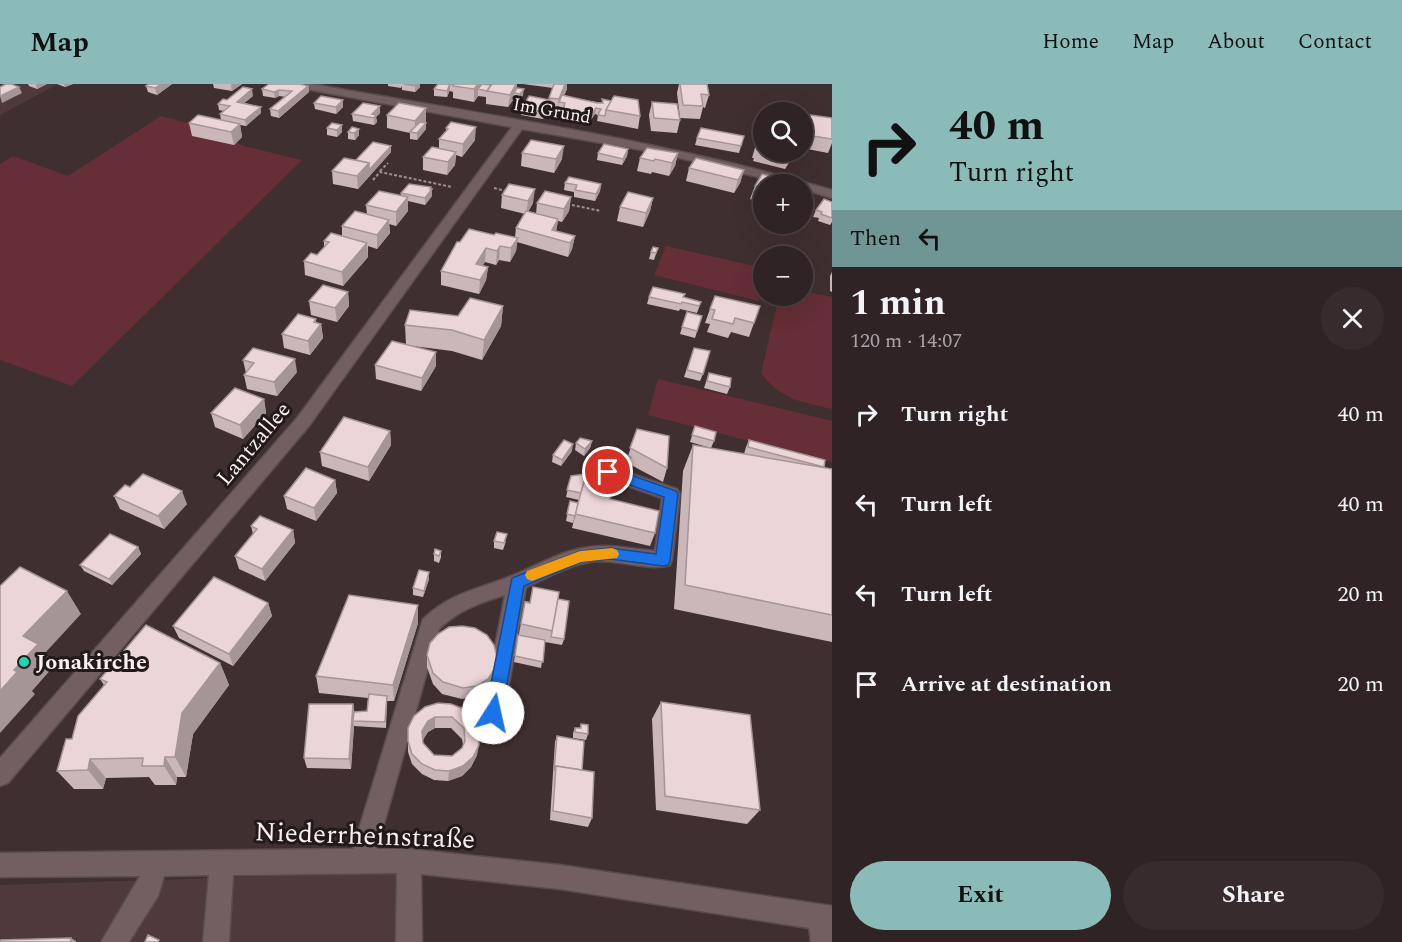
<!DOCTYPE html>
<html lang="en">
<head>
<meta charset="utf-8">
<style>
  :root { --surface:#302325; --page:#382b2d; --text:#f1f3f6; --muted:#a8a4a7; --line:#4b4042; --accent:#8bbbb9 }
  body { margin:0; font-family:Spectral,serif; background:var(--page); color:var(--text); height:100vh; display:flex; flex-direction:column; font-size:22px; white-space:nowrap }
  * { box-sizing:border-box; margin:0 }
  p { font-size:20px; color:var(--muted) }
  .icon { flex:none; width:33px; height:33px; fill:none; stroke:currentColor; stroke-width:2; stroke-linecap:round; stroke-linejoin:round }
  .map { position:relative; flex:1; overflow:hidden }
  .details { display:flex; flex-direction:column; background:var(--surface); width:570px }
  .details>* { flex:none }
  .hud { background:#8bbbb9; color:#111; overflow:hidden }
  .controls { position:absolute; left:753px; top:18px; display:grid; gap:12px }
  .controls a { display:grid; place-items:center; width:60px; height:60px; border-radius:50%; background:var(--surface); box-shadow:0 6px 24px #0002,0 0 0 2px var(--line); font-size:30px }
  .pin { position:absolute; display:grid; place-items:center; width:51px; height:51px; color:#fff; margin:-26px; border:3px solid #fff; border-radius:50%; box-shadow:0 2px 6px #0007 }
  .me { position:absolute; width:66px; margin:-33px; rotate:10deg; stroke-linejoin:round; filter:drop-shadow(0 0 4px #0008) }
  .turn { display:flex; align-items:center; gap:21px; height:126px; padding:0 18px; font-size:27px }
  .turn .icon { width:78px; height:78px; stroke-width:2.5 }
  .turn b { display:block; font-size:42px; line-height:51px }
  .then { display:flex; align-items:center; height:57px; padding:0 18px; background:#0003; gap:12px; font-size:22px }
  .round { display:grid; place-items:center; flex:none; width:63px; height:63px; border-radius:32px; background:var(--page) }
  .summary { display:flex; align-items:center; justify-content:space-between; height:102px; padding:0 18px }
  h1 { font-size:36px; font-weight:700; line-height:45px }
  .action { display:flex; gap:12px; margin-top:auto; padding:12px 18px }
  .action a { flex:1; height:69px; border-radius:36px; background:var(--accent); color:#111; font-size:24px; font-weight:700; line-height:69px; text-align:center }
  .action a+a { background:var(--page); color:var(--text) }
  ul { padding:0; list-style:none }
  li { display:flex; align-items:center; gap:18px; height:90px; padding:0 18px }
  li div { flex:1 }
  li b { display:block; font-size:22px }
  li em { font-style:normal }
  header { display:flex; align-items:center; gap:36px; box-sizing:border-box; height:84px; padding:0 30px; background:var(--accent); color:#111 }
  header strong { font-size:28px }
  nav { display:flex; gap:33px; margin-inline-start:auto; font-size:21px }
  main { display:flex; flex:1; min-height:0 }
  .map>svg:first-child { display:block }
  .built { fill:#50393c }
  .green { fill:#662e37 }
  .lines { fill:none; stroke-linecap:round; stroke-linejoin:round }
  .minor-casing { stroke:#5a4b4d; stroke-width:3 }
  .path { stroke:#9e9091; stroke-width:2; stroke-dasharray:3 2; stroke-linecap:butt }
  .minor { fill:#735f61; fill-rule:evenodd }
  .wall { fill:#cbb7b9; fill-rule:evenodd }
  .shaded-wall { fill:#a59596 }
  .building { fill:#ecd5d7; stroke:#a59596; stroke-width:1.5; fill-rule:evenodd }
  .route { fill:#1a73e8; stroke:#114b97; stroke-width:1.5 }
  .slow { fill:#f59e0b }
  .poi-dot { fill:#1cd5b1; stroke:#221a1a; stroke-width:2 }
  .labels { text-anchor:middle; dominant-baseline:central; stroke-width:6; stroke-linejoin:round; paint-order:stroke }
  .far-street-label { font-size:18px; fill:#fbeff0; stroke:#221a1a }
  .street-label { font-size:22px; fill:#fbeff0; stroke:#221a1a }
  .poi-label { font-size:22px; font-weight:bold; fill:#fbeff0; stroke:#221a1a; text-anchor:start }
  .near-street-label { font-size:27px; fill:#fbeff0; stroke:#221a1a }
</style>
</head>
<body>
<header>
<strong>Map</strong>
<nav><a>Home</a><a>Map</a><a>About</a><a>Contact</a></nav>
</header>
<main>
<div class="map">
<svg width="832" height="858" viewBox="0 0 832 858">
  <rect width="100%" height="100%" fill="#402f31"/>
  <g class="built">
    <polygon points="0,0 58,0 0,31"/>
    <polygon points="398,788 398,858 0,858 0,801"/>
  </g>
  <g class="green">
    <polygon points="161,32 203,43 244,62 302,76 72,302 0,276 0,80 13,72 68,92"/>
    <polygon points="666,162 763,184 763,203 759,217 654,191"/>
    <path d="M803,207L832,213V325C801,318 781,316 761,289L779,212H802Z"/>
    <polygon points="658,295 832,337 832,378 648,331"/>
  </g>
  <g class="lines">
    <defs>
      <g id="minor">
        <path d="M290,0H312C486,31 663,56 832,106V114L802,105V100H787L659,69L522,45L309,342L8,699L0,702V674L297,334L512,43L295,3Z"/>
        <path d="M608,382L677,405L680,410L672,476L670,481C652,487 621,477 600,477C573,478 550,493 526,503L504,629L501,636L493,639L485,636L482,629L505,511C479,519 459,526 439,545L377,765H409L560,781L832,822V858H811L809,844L560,805L421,790L422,858H396L397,789L233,791L229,858H203L209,791L164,792L158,812L129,858H101L140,792L0,793V769L353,765L423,535C451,509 475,506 509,493C535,483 561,466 590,463C612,460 634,465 655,467L662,414L602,393L599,388L602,383Z"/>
      </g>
    </defs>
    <use href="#minor" class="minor-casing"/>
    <g class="path">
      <polyline points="380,87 388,79"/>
      <polyline points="373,96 380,88 452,103"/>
      <polyline points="494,104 510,108"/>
      <polyline points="567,120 601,127"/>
    </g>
    <use href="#minor" class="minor"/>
  </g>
  <g class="wall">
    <polygon points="28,0 47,0 37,5 29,2"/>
    <polygon points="57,0 73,0 65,3"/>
    <polygon points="147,0 172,0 157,11 148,8 146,2"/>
    <polygon points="213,0 242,0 232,7 214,4"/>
    <polygon points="388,0 420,0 420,3 415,8 402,6 402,2 401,4 388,2"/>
    <polygon points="438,0 491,1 517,0 516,5 523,11 520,17 513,16 508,23 486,20 486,13 478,12 474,18 453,14 453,8 450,7 450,6 447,13 434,12 434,5"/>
    <polygon points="523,0 567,0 567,5 564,12 602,19 602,15 640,32 638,45 597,37 598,31 595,30 590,37 582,37 562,33 563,25 559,24 557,28 548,27 548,24 543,35 521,31 522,24 549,16 553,4"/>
    <polygon points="679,0 707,0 709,11 705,24 703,23 700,35 680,34 677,9"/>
    <polygon points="308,2 309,8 279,34 271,32 270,25 286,13 279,12 275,14 263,12 262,5"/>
    <polygon points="253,12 244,19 261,23 261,29 246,42 240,41 242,53 234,61 192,52 189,39 221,36 220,30 224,27 219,26 218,20 227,16"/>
    <polygon points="652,18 680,36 677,49 651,47 649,31"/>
    <polygon points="314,19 343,23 336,30 315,25"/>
    <polygon points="426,24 426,37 425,38 426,39 426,45 417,56 410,55 410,49 387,44 387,31"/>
    <polygon points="380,29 376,33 377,38 374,41 353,37 352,30"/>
    <polygon points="810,31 832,34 832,59 828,69 802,64 802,56 805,44"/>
    <polygon points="762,39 764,39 764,68 794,68 790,77 785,85 753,77 754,74 752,74"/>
    <polygon points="327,44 342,48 337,53 327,51"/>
    <polygon points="446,44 475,56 462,73 456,71 455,81 447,91 423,86 423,73 439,64 439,55 446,47"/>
    <polygon points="359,45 359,51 355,56 348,55 348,48"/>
    <polygon points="744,52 739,69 695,61 697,54"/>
    <polygon points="628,65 627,72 622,81 597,76 598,69"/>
    <polygon points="391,68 358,105 333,100 332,87 356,76"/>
    <polygon points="522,69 562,75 554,89 521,82"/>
    <polygon points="678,69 675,82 669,92 652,88 651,90 637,87 640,74"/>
    <polygon points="689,84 744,86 740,99 734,109 686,97"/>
    <polygon points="565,99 601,100 600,107 595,117 574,113 574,108 564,106"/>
    <polygon points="509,100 533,119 528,128 536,130 537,119 571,113 569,127 562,138 558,137 556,147 575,152 572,165 568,173 517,158 516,167 510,178 499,176 496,181 485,178 482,181 488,183 486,196 479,210 441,201 441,187 460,158 494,151 515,153 516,144 525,130 501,124 502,111"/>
    <polygon points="764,100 764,119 750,115 755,102"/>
    <polygon points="431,105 432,112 425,121 408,117 408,127 396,142 389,140 390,149 377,165 368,162 368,173 343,202 305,191 304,177 317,171 324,163 324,157 342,152 342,142 367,130 366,121 401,112 401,109"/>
    <polygon points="653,114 650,127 643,143 617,137 620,123"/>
    <polygon points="832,118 832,138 830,141 818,137 819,134 813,133 816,126"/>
    <polygon points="658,164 654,176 649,175 651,168"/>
    <polygon points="832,188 832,208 830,207 830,192"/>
    <polygon points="348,208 349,222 337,238 311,231 309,217"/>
    <polygon points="649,213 683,213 701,218 697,229 680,225 679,227 647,220"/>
    <polygon points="503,222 501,242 482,276 452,267 413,262 436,282 421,307 376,295 375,281 406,260 405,241 458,232"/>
    <polygon points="710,225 754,239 749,253 731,248 728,254 707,248 710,240 705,239"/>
    <polygon points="687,228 702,232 695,254 680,250"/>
    <polygon points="316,239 321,240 323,254 310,271 284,264 282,250"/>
    <polygon points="694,264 703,290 700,297 684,293"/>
    <polygon points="243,276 297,288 277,312 247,305 244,291 246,289"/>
    <polygon points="709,289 730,303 727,310 704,304"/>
    <polygon points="264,315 266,329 243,355 215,343 211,329"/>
    <polygon points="695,342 714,357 711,364 690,358"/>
    <polygon points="637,345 667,384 663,398 629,380 625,386 615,381 617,374 628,372"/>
    <polygon points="390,347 391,361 369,397 322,382 320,368"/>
    <polygon points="749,356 825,376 824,384 832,385 832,558 674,525 683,387 693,361 744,370 746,363"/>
    <polygon points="592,357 590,364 584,372 575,366 576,359"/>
    <polygon points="572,367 561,382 552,378 553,371"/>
    <polygon points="571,392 600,401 602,404 610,415 655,449 650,462 572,444 579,416 566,413"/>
    <polygon points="335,396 337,409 316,437 287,425 284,412"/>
    <polygon points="130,403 187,420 164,445 120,425 114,412"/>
    <polygon points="570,417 578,419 573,439 566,437"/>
    <polygon points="251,442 293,446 295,459 265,497 239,485 235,472 253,450"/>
    <polygon points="494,457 506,457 503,466 494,464"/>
    <polygon points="138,463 141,470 112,501 84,487 80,481"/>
    <polygon points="441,467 441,473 439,479 434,477 434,470"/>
    <polygon points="429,495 423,513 413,511 413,504"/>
    <polygon points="558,515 564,555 562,561 545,558 541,584 514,578 525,517 530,518"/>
    <polygon points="268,519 272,532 233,582 179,554 173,542"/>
    <polygon points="418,539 394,617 387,617 386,644 354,642 351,685 307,684 304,674 353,620 354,628 367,627 368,614 319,609 316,592"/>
    <polygon points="427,571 497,573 493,596 486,606 475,613 462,615 442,610 433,600 427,583"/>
    <polygon points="220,579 229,601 193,650 186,693 177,693 176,701 155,701 149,693 106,694 103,705 74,705 57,687 72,655 104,601 100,595"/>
    <polygon points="661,618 760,726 747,740 656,726 652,635"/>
    <path d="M438,619L479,647L477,671L471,683L462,692L448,697L434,696L422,690L412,680L408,668V657ZM435,644H451L462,655L463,661L462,664L452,672L434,671L423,659L422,656L428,648Z"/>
    <polygon points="581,640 588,650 586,656 573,654 573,649 575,644 580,644"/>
    <polygon points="557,652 582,686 592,734 588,743 550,736 555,658"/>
  </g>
  <g class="shaded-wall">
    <polygon points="36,0 47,0 37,5"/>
    <polygon points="64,0 73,0 65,3"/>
    <polygon points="162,0 172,0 157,11 155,4"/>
    <polygon points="232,0 242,0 232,7 231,1"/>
    <polygon points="417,0 420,0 420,3 415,8 415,2"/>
    <polygon points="450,0 450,6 447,13 447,7"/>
    <polygon points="478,0 482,0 478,5 478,12 474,18 474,5"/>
    <polygon points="517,0 516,10 514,9 513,16 508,23 510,11"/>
    <polygon points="565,0 567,0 567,5 561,18 559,18 557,28 559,15"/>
    <polygon points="308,2 309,8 279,34 278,27"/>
    <polygon points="19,3 22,9 2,19 0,12"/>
    <polygon points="252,5 253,12 238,24 237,18"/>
    <polygon points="524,5 523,11 520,17 520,10"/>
    <polygon points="279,6 279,12 275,14 274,8"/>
    <polygon points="343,16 343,23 336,30 336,23"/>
    <polygon points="549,17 548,24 543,35 544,28"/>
    <polygon points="380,22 380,29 376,33 377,38 374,41 374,34 372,30"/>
    <polygon points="261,23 261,29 246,42 245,36"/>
    <polygon points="426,24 426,37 415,50 415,37"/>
    <polygon points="596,24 595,30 590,37 591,31"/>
    <polygon points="426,39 426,45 417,56 417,49"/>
    <polygon points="240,40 242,53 234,61 231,48"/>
    <polygon points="342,41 342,48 337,53 337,46"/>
    <polygon points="476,43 475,56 462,73 463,60"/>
    <polygon points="359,45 359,51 355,56 354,49"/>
    <polygon points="391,62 391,68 358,105 357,92 369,79"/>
    <polygon points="564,62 562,75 554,89 556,75"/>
    <polygon points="628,65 627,72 622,81 623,75"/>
    <polygon points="456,68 455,81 447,91 448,78"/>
    <polygon points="793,68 794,68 790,77 785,85"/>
    <polygon points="678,69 675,82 669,92 672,79"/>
    <polygon points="744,86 740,99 734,109 738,96"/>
    <polygon points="601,100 600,107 595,117 596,110"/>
    <polygon points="431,103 430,108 432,105 432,112 425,121 425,114"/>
    <polygon points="535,105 533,119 526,130 528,117"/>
    <polygon points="408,113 408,127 396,142 396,128"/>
    <polygon points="571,113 569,127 562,138 564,125"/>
    <polygon points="653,114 650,127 643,143 646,129"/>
    <polygon points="558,135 556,148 552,146"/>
    <polygon points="389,136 390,149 377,165 377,151"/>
    <polygon points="575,152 572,165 568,173 570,159"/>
    <polygon points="518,154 516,167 510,178 511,164"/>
    <polygon points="367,159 368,173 343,202 342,188"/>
    <polygon points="500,162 499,176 496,181 497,167"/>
    <polygon points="486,164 485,178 475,194 476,180"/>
    <polygon points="488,183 486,196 479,210 480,196"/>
    <polygon points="348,208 349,222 337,238 335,224"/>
    <polygon points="503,222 501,242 482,276 484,256"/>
    <polygon points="316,235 317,246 321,240 323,254 310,271 308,257 314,238"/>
    <polygon points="436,268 436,282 421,307 422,294"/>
    <polygon points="295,275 297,288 277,312 274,298"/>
    <polygon points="264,315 266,329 243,355 240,341"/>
    <polygon points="390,347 391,361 369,397 368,383"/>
    <polygon points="592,357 590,364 584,372 585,365"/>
    <polygon points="573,360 572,367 561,382 562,376"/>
    <polygon points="631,373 629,380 625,386 627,379"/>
    <polygon points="335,396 337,409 316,437 314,424"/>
    <polygon points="182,407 187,420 164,445 158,432"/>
    <polygon points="293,446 295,459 265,497 262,485"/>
    <polygon points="138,463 141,470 112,501 109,495"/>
    <polygon points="429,488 429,495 423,513 424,507"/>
    <polygon points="67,507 81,530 45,569 54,582 32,607 35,610 0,649 0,607 14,586 23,552"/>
    <polygon points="268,519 272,532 233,582 229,570"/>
    <polygon points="418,521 418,539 394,617 393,601"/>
    <polygon points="220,579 229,601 193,650 186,693 175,673 182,629"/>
    <polygon points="495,584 493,596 486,606 475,613 477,602"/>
    <polygon points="353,620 355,631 353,637 354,642 351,685 349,675"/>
    <polygon points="435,633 435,644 428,648 422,658 422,647 428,637"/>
    <polygon points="479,661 477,671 471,683 462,692 448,697 449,687"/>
    <polygon points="165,673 177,693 176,701 164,682"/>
    <polygon points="90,675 106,694 103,705 88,686"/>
    <polygon points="71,854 76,857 76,858 70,858"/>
  </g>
  <g class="building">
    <polygon points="6,0 11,0 19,3 0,12 0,3"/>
    <polygon points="149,0 162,0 155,4 146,2"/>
    <polygon points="269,0 300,0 308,2 278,27 270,25 292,7 279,6 274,8 262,5"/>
    <polygon points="404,0 417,0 415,2"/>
    <polygon points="438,0 450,0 447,7 434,5"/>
    <polygon points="454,0 478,0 474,5 453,2"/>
    <polygon points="482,0 491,1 487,7 478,5"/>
    <polygon points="492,0 516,0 510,11 487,7"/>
    <polygon points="554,0 565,0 559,15 549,14"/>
    <polygon points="680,0 707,0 709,11 701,10 703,22 683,21"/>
    <polygon points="243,3 252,5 237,18 261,23 245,36 220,30 230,22 218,20 223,15 227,16"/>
    <polygon points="517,4 524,5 520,10 514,9"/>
    <polygon points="562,11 597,19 603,19 602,15 611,17 606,26 605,32 598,31 601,25 596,24 591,31 584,30 563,26 565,19 559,18"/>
    <polygon points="321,12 343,16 336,23 314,19"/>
    <polygon points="529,12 550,16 544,28 522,24"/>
    <polygon points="614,12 638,16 640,32 606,26"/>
    <polygon points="652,18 677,20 680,36 654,34"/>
    <polygon points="363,19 380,22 372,30 376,31 374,34 352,30"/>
    <polygon points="399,19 426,24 415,37 387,31"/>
    <polygon points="198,31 240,40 231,48 189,39"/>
    <polygon points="810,31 832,34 832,55 806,51"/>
    <polygon points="420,38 426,39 417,49 410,48"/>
    <polygon points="451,38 476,43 463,60 439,55 448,45 446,44"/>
    <polygon points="332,39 342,41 337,46 327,44"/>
    <polygon points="762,39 764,39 764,53 759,52"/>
    <polygon points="352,43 359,45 354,49 348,48"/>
    <polygon points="701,44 744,52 741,62 697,54"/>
    <polygon points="759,55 764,56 764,65 757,64 759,61 756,61"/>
    <polygon points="531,56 564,62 556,75 522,69"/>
    <polygon points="373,58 391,62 369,86 369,79 356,76"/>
    <polygon points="604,60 628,65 623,75 598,69"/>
    <polygon points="432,63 456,68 448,78 423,73"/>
    <polygon points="647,64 678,69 672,79 655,75 654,77 640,74"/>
    <polygon points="772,68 793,68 790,72"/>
    <polygon points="344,74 369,79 357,92 332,87"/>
    <polygon points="696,74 744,86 738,96 689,84"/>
    <polygon points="762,90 800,100 764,100 764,104 755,102"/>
    <polygon points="569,93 601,100 596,110 575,106 577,101 565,99"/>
    <polygon points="409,100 431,103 430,105 432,105 425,114 401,109"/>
    <polygon points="509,100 535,105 528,117 502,111"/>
    <polygon points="802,101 809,103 803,115 802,115"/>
    <polygon points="379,107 408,113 396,128 366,121"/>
    <polygon points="545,107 571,113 564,125 537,119"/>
    <polygon points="628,108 653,114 646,129 620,123"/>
    <polygon points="824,115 832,118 832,134 821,130 822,128 816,126"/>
    <polygon points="355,127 389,136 377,151 342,142"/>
    <polygon points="526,127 558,135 552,146 575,152 570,159 516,144"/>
    <polygon points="469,145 494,151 496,149 518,154 511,164 500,162 497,167 486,164 476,180 488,183 480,196 441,187 457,158 460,158"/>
    <polygon points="331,149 367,159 342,188 304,177 311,169 317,171 329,158 324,157"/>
    <polygon points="653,163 658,164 656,169 651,168"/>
    <polygon points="323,201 348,208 335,224 309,217"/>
    <polygon points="653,203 685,210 683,213 701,218 699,222 682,218 681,220 649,213"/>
    <polygon points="715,212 760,222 754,239 735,234 733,240 712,235 715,226 710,225"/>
    <polygon points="470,214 503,222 484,256 452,246 405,241 410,226 458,232"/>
    <polygon points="687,228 702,232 697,247 682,243"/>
    <polygon points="298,230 316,235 314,238 321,240 308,257 282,250"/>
    <polygon points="392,257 436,268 422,294 375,281"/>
    <polygon points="253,264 295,275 274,298 244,291 254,279 243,276"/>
    <polygon points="694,264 710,267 703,290 687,286"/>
    <polygon points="709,289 731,294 730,303 707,297"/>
    <polygon points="235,304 264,315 240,341 211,329"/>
    <polygon points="344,333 390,347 368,383 320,368"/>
    <polygon points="695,342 716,348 714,357 692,351"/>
    <polygon points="637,345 669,352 667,384 630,364"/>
    <polygon points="580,354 592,357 585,365 576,359"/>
    <polygon points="564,356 573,360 562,376 553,371"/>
    <polygon points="749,356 825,376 824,383 748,363"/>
    <polygon points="693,361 832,385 832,531 685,501"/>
    <polygon points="621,368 631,373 627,379 617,374"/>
    <polygon points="306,384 335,396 314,424 284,412"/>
    <polygon points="143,390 182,407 158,432 114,412 125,401 130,403"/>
    <polygon points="585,390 602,394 600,401 584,398 581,409 567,406 571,392"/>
    <polygon points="584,398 602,402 602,404 612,407 610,415 659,427 655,449 575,430"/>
    <polygon points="570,417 578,419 575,432 567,430"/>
    <polygon points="260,432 293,446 262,485 235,472 257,445 251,442"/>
    <polygon points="497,448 507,450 504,459 494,457"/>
    <polygon points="110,450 138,463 109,495 80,481"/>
    <polygon points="435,465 441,467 439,472 434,470"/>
    <polygon points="20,483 67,507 23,552 38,560 14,586 17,588 0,607 0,502"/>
    <polygon points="419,486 429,488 424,507 413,504"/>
    <polygon points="214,493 268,519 229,570 173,542"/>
    <polygon points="533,503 559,508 553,547 521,540 525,518 530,519"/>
    <polygon points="349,511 418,521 393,601 316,592"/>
    <polygon points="558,515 569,517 564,555 551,553"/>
    <polygon points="146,541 220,579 182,629 175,673 165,673 164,682 142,682 143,674 90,675 88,686 57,687 66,655 72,655 78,632 107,598 100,595"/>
    <polygon points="462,542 475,544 487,551 494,561 497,573 495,584 488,595 477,602 463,604 443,598 433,589 427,571 430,559 438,550 449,543"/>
    <polygon points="518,551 545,556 543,578 515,572"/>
    <polygon points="369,610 387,612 385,638 353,637 354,628 367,627"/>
    <polygon points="661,618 750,631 760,726 665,712"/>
    <path d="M438,619L451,620L464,625L473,635L479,647V661L473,673L463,682L449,687L435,686L422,680L412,670L408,657V644L414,632L425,623ZM435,633H452L464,644L465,657L462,664L452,672L434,671L423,659L422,647L428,637Z"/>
    <polygon points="309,620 353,620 349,675 304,674"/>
    <polygon points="581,640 588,641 588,650 575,648 575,644 581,644"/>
    <polygon points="557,652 584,657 582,686 556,682 554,687"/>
    <polygon points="556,682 594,688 592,734 553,727"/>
    <polygon points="148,851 159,856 158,858 145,858"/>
    <polygon points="71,854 70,858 0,858 0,856"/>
  </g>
  <polygon class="route" points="608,383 676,407 678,410 670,477 668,481 663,482 610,475 581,478 524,502 502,629 499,634 493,637 488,634 485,629 512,494 580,467 610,464 656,470 664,413 604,392 602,388 604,385"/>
  <polygon class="slow" points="612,464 617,466 619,470 617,474 581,478 532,497 527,495 525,491 527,487 580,467"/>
  <circle class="poi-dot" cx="24" cy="578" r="6"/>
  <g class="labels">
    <g class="far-street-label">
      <text transform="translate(552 27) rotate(10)">Im Grund</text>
    </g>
    <g class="street-label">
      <text transform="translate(254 360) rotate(-50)">Lantzallee</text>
    </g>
    <g class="poi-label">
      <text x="36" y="578">Jonakirche</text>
    </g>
    <g class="near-street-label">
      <text transform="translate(365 752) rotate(2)">Niederrheinstraße</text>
    </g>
  </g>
</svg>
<div class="controls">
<a><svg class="icon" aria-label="search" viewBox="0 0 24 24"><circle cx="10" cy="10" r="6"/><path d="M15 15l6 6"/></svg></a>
<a>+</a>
<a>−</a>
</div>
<div class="pin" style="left:608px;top:388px;background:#d93025"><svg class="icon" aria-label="arrive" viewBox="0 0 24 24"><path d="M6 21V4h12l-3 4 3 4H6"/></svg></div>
<svg class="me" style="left:493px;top:629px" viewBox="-20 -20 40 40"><circle r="19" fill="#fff"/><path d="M0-13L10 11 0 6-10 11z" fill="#1a73e8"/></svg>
</div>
<section class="details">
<div class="hud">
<div class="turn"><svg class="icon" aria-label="right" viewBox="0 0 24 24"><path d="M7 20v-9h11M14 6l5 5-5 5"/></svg><div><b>40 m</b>Turn right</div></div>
<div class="then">Then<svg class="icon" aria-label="left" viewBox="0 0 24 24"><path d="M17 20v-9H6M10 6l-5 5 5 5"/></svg></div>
</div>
<div class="summary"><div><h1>1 min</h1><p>120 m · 14:07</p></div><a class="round"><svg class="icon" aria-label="close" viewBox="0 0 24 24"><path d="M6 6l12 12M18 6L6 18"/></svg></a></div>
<ul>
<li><svg class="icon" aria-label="right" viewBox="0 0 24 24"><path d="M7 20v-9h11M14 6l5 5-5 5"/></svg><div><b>Turn right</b></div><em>40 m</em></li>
<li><svg class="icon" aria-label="left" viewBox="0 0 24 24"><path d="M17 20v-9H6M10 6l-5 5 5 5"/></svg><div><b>Turn left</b></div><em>40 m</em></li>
<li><svg class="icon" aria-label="left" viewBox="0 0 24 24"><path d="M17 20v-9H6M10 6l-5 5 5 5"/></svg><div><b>Turn left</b></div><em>20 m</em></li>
<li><svg class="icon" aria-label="arrive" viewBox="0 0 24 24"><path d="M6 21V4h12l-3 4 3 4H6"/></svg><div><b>Arrive at destination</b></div><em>20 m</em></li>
</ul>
<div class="action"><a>Exit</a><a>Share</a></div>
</section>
</main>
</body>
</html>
